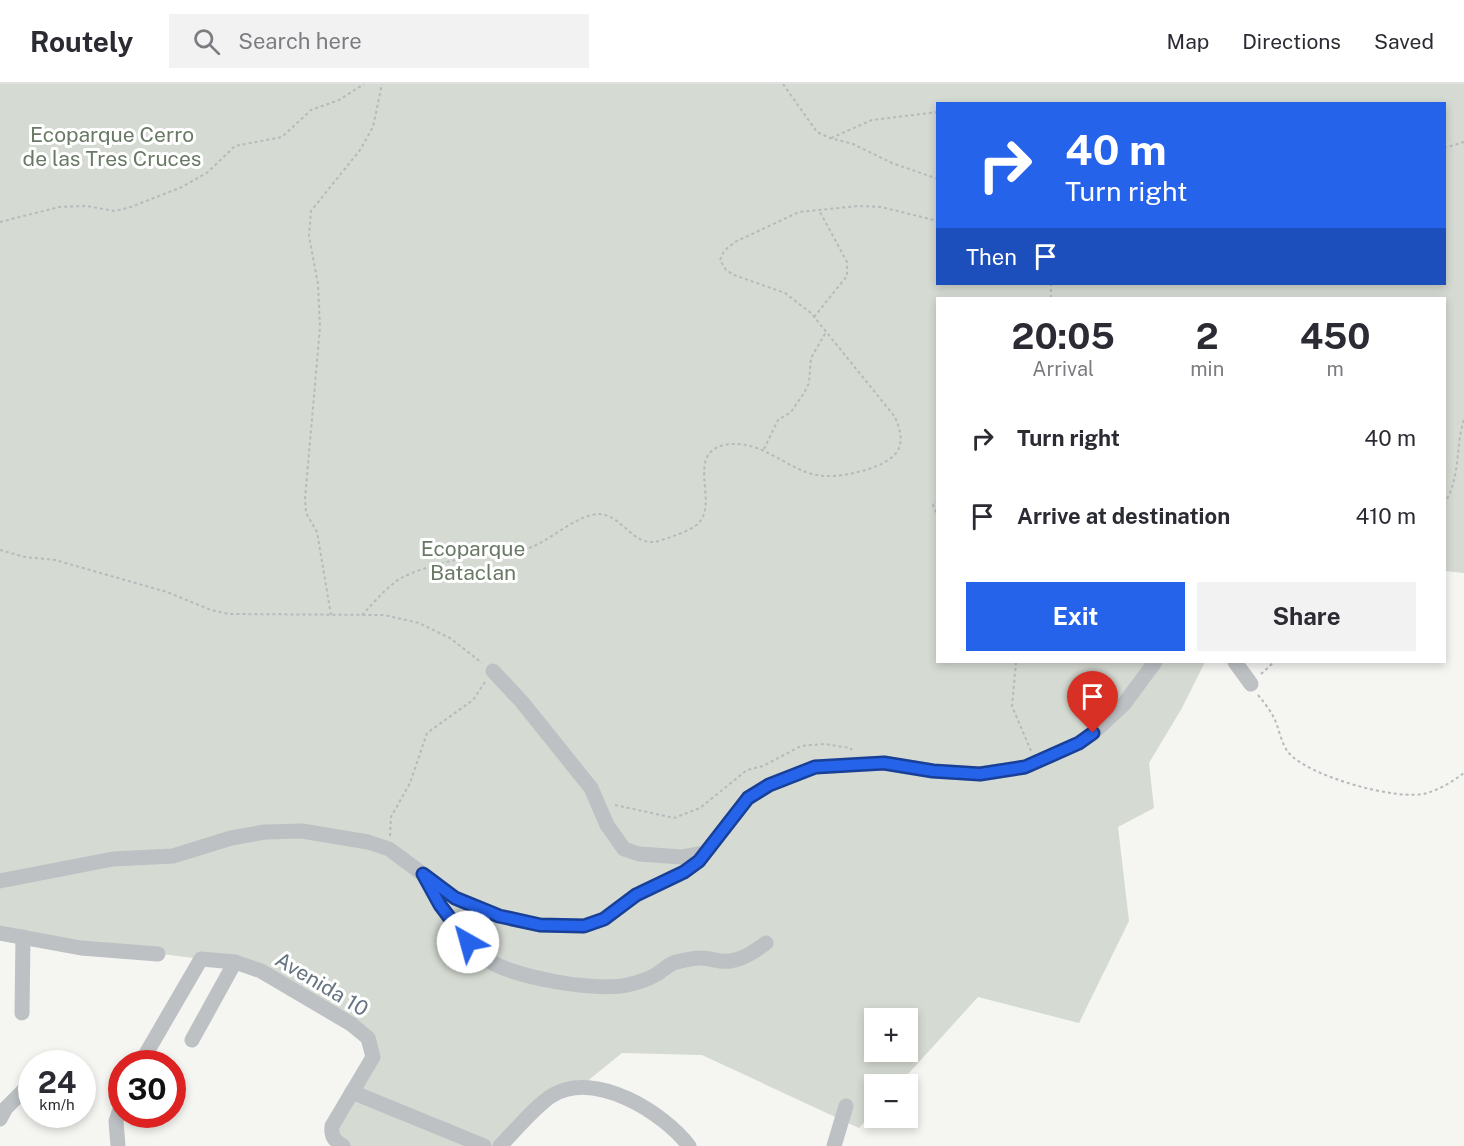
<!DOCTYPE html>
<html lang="en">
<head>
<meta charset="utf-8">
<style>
  :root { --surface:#fff; --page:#f2f2f3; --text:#2b2b33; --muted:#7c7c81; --line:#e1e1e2; --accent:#2563eb }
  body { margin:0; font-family:"Public Sans",sans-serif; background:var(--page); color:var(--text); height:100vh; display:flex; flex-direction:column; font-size:22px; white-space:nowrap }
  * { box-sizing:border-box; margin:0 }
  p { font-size:20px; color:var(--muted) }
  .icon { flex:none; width:33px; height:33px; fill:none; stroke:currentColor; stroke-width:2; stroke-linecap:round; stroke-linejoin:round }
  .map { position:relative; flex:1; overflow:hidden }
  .sheet { position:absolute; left:936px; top:213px; width:510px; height:366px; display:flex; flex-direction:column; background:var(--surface); border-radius:0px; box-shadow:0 3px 9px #0003 }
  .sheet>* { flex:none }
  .hud { position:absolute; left:936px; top:18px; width:510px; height:183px; border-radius:0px; box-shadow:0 3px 9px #0003; background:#2563eb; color:#fff; overflow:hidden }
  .tools { position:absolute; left:864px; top:924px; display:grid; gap:12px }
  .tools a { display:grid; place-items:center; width:54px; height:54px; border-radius:0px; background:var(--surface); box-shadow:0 3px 9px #0003; font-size:30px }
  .speed { position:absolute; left:18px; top:966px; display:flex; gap:12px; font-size:30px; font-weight:700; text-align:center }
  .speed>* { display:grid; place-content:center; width:78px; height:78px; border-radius:50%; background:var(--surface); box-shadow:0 3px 9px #0003; line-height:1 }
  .speed small { font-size:15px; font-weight:400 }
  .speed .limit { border:9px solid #d22; background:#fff; color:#111 }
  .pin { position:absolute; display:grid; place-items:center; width:51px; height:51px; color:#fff; margin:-62px -26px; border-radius:50% 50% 50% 0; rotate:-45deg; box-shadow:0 0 6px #0007 }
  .pin .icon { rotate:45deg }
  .me { position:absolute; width:66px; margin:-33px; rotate:322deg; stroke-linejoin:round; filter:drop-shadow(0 0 4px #0008) }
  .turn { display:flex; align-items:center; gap:21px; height:126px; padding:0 30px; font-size:27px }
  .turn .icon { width:78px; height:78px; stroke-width:2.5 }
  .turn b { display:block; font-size:42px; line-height:51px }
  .then { display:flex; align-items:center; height:57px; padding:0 30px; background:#0003; gap:12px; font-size:22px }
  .eta { display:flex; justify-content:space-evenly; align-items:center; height:102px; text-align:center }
  .eta b { font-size:36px; font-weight:700; line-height:42px }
  .button { display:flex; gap:12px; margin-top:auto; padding:12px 30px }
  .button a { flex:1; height:69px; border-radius:0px; background:var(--accent); color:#fff; font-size:24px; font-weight:700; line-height:69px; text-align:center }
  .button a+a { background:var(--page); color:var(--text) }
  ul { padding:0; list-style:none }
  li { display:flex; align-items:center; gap:18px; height:78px; padding:0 30px }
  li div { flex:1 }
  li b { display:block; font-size:22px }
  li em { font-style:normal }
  header { display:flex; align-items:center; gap:36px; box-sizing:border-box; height:84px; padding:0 30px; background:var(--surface); border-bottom:2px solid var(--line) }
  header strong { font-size:28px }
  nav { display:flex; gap:33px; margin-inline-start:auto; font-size:21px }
  .search { width:420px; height:54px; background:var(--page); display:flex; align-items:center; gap:15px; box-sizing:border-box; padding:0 21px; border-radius:0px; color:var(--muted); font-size:22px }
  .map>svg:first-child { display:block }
  .green { fill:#d5dad2; fill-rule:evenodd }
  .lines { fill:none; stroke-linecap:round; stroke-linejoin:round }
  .path { stroke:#b7babc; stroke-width:2; stroke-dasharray:3 3; stroke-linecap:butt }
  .minor { stroke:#bdc1c4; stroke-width:15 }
  .route-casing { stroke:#184099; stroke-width:15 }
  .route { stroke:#2563eb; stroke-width:10 }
  .labels { text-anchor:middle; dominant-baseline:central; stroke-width:6; stroke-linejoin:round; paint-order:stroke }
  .park-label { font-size:21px; fill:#697965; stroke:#fff }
  .street-label { font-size:21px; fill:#677581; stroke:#fff }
</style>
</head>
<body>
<header>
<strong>Routely</strong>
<div class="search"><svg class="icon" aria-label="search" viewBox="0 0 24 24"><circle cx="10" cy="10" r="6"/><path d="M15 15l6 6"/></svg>Search here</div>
<nav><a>Map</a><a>Directions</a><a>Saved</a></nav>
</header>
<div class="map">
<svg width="1464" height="1062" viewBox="0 0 1464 1062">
  <rect width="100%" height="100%" fill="#f5f5f2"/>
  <path class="green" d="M0,0H1464V489L1445,487L1444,214H938V578H1205L1182,624L1149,679L1154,724L1118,743L1129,837L1079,939L978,913L899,1000H874V1027L859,1044L702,971L622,969L580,1003L563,1006L500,1062H343L332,1050L373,973L368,954L281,900L201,875L0,849ZM938,20H1444V200H938ZM874,934H908V968H874Z"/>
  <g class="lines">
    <g class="path">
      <polyline points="783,0 817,48 830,54 853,60 892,79 938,95"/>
      <polyline points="831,54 872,36 938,28"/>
      <polyline points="1444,64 1464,58"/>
      <polyline points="0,138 59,123 86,122 115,127 131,123 182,103 208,88 235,62 282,53 311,26 339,16 364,0"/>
      <polyline points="1051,214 1051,200"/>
      <polyline points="814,233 847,192 847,178 819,126"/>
      <polyline points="764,365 778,336 791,328 804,309 809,299 811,274 826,248"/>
      <polyline points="938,416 933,421 938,433"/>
      <path d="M1444,420C1461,394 1455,364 1464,335"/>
      <polyline points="0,466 25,473 55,476 167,508 211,526 229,530 384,531 419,539 450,554 482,579"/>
      <polyline points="331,531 317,448 306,429 305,415 320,243 318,200 309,152 311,127 360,66 373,43 382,0"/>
      <path d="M362,531C372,521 382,508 394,499C410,485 462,474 484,470C498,467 515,469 529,464C550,457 576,431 598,430C624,430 633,467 662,456C673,452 695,446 701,436C716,414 687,370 724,361C764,353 791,392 826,392C845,393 892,383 899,364C903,353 899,343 895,333L811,229L785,209L734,191L726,186L720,176L724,167L735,158L799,128L858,122L881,123L938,137"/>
      <polyline points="1016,578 1012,622 1031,667"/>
      <polyline points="1261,590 1274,578"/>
      <path d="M1258,611C1264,618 1270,626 1274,634C1279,644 1281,659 1288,668C1307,692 1399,718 1427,709C1441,705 1453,697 1464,689"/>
      <polyline points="615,721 674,734 700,724 747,686 763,682 801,662 825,660 850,664 852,666"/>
      <polyline points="390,752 391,733 410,699 427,649 473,616 485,598"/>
    </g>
    <g class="minor">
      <polyline points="1235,578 1251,600"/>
      <polyline points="493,587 522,618 591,704 607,741 624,765 639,770 682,773 705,769"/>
      <path d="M426,795C441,823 458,851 482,872C506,893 596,908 627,901C636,899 649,895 657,890C663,886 669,880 676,878C683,877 691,874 699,874C709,873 719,879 730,877C744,875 755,867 766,859"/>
      <polyline points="0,797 113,775 173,772 231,754 265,748 302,747 368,758 389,765 455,814 499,832 540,841 584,842 604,835 636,811 684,788 699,777 748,714 769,701 815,683 863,680 884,679 933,687 980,690 1025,683 1079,659 1093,649 1124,620 1155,578"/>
      <polyline points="0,849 81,864 158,870"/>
      <polyline points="22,929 23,853"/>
      <polyline points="192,956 235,878"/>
      <polyline points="50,980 54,976"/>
      <path d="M140,980L201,875L235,878L261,887L351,940L368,954L373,973L332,1042C331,1053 334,1056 343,1062"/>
      <polyline points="352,1008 484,1062"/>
      <polyline points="0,1035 6,1024 32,998"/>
      <polyline points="118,1062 116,1037 122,1020"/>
      <path d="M500,1062C514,1048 537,1020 553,1011C595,986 663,1028 689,1062"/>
      <polyline points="834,1062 846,1022"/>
    </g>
  </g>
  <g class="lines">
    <defs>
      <polyline id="route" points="468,858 440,821 423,790 455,814 499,832 540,841 584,842 604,835 636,811 684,788 699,777 748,714 769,701 815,683 884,679 933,687 980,690 1025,683 1079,659 1093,649"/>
    </defs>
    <use href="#route" class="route-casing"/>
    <use href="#route" class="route"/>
  </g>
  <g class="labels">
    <g class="park-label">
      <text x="112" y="50">Ecoparque Cerro<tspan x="112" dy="24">de las Tres Cruces</tspan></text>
      <text x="473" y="464">Ecoparque<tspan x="473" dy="24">Bataclan</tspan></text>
    </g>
    <g class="street-label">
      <text transform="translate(322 900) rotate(31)">Avenida 10</text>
    </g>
  </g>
</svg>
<div class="tools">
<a>+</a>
<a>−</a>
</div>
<div class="speed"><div>24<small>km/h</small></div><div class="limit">30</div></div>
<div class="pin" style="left:1093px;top:649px;background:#d93025"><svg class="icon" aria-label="arrive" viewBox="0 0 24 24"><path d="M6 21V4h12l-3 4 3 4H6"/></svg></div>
<svg class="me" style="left:468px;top:858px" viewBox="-20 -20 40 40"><circle r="19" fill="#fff"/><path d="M0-13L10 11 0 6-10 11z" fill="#2563eb"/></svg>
<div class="hud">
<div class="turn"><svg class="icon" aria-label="right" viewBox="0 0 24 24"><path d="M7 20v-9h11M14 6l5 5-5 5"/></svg><div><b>40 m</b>Turn right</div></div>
<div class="then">Then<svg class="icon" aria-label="arrive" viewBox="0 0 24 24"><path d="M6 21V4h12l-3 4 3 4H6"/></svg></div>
</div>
<section class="sheet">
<div class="eta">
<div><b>20:05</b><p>Arrival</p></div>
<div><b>2</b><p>min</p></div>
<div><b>450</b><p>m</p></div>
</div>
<ul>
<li><svg class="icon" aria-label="right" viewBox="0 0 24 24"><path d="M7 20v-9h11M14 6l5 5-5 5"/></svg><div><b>Turn right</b></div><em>40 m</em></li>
<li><svg class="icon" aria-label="arrive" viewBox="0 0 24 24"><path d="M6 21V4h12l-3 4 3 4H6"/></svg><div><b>Arrive at destination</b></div><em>410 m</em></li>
</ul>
<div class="button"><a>Exit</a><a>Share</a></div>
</section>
</div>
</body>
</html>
